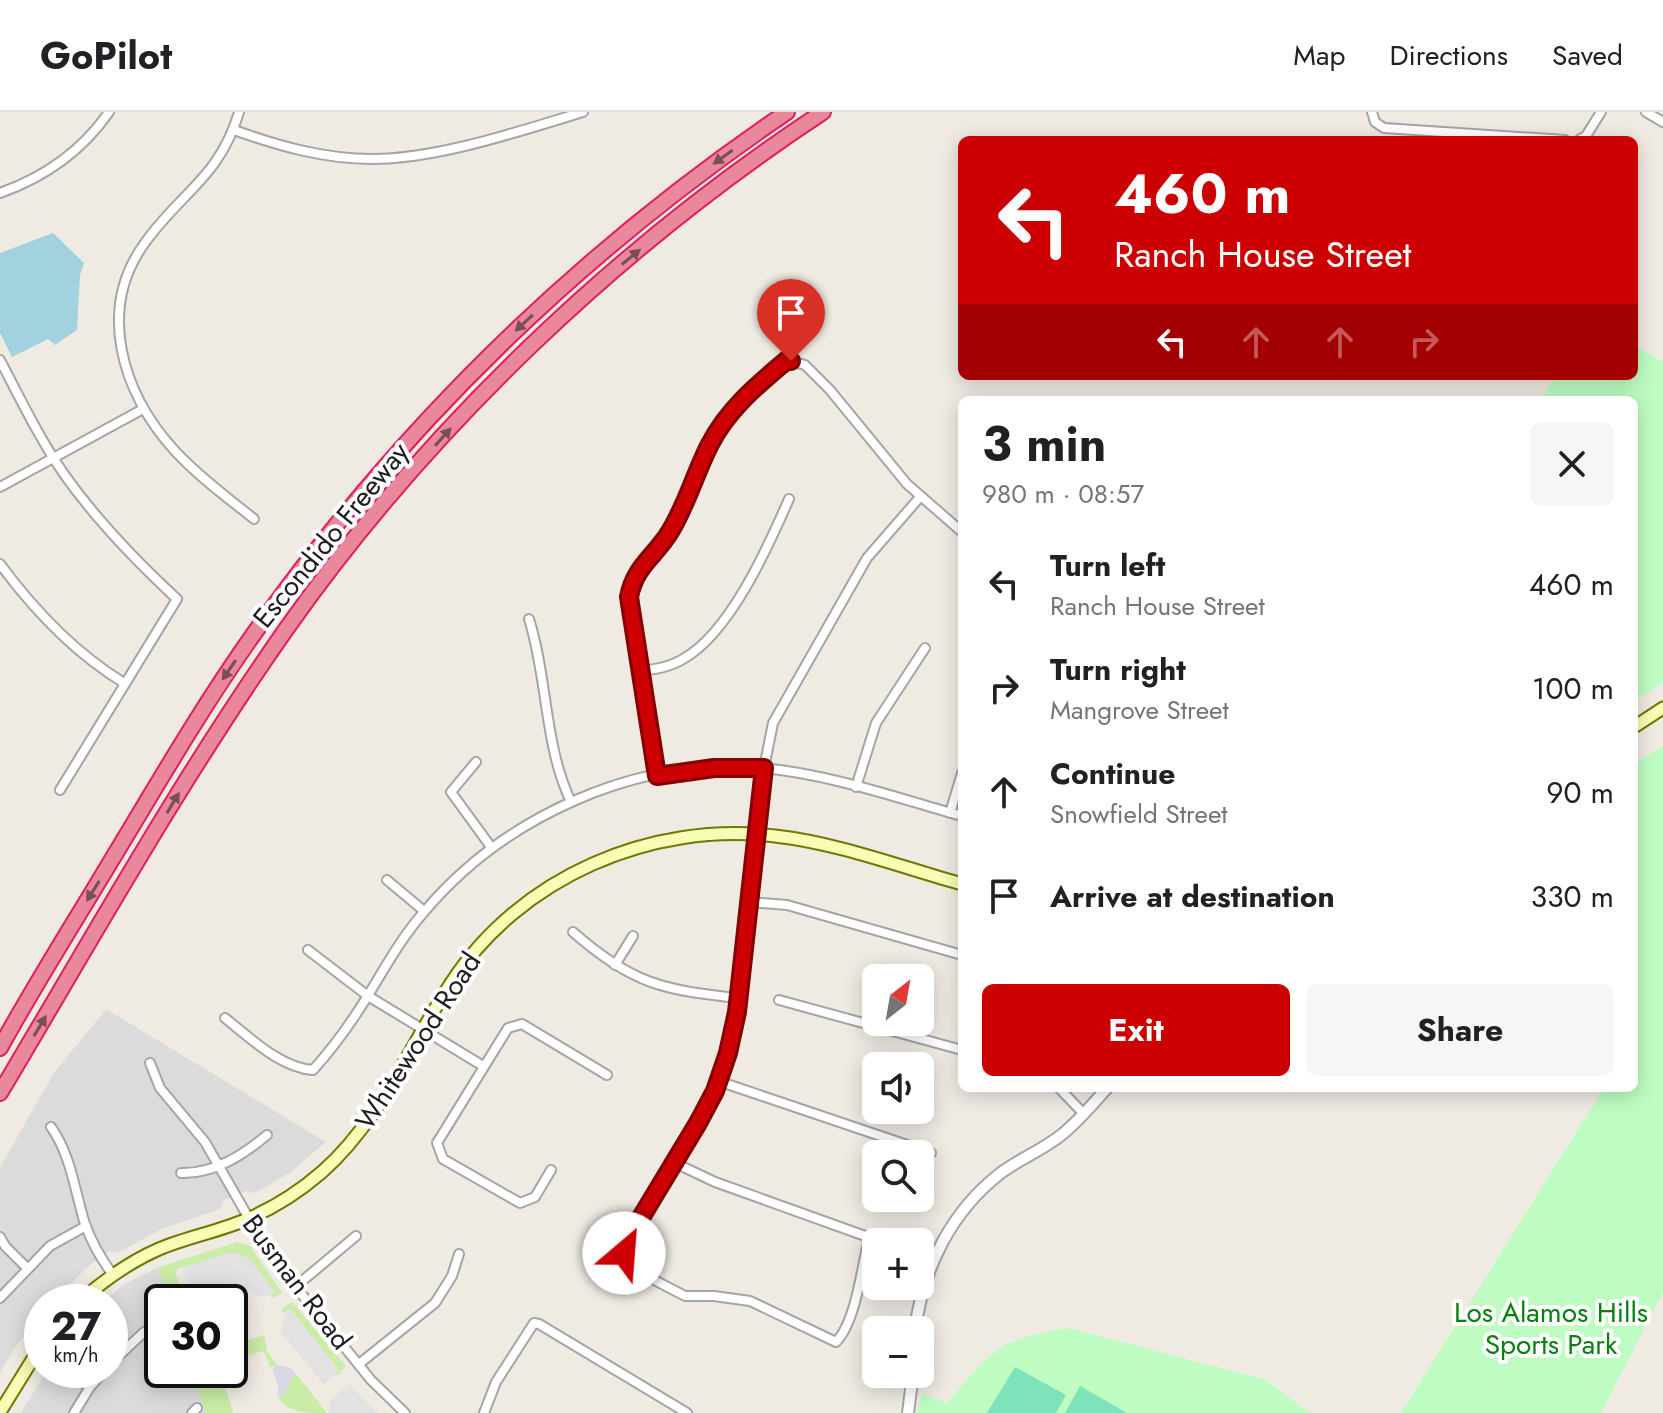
<!DOCTYPE html>
<html lang="en">
<head>
<meta charset="utf-8">
<style>
  :root { --surface:#fff; --page:#f6f6f6; --text:#202124; --muted:#757577; --line:#e0e0e0; --accent:#cc0002 }
  body { margin:0; font-family:Jost,sans-serif; background:var(--page); color:var(--text); height:100vh; display:flex; flex-direction:column; font-size:30px; white-space:nowrap }
  * { box-sizing:border-box; margin:0 }
  p { font-size:26px; color:var(--muted) }
  .icon { flex:none; width:44px; height:44px; fill:none; stroke:currentColor; stroke-width:2; stroke-linecap:round; stroke-linejoin:round }
  .map { position:relative; flex:1; overflow:hidden }
  .drawer { position:absolute; left:958px; top:284px; width:680px; height:696px; display:flex; flex-direction:column; background:var(--surface); border-radius:12px; box-shadow:0 4px 20px #0003 }
  .drawer>* { flex:none }
  .banner { position:absolute; left:958px; top:24px; width:680px; height:244px; border-radius:12px; box-shadow:0 4px 20px #0003; background:#cc0002; color:#fff; overflow:hidden }
  .needle { width:52px; rotate:31deg }
  .tools { position:absolute; left:862px; top:852px; display:grid; gap:16px }
  .tools a { display:grid; place-items:center; width:72px; height:72px; border-radius:12px; background:var(--surface); box-shadow:0 4px 20px #0003; font-size:40px }
  .speed { position:absolute; left:24px; top:1172px; display:flex; gap:16px; font-size:40px; font-weight:700; text-align:center }
  .speed>* { display:grid; place-content:center; width:104px; height:104px; border-radius:50%; background:var(--surface); box-shadow:0 4px 20px #0003; line-height:1 }
  .speed small { font-size:20px; font-weight:400 }
  .speed .limit { border:4px solid #111; border-radius:12px; background:#fff; color:#111 }
  .pin { position:absolute; display:grid; place-items:center; width:68px; height:68px; color:#fff; margin:-82px -34px; border-radius:50% 50% 50% 0; rotate:-45deg; box-shadow:0 0 8px #0007 }
  .pin .icon { rotate:45deg }
  .me { position:absolute; width:88px; margin:-44px; rotate:27deg; stroke-linejoin:round; filter:drop-shadow(0 0 6px #0008) }
  .turn { display:flex; align-items:center; gap:28px; height:168px; padding:0 24px; font-size:36px }
  .turn .icon { width:104px; height:104px; stroke-width:2.5 }
  .turn b { display:block; font-size:56px; line-height:68px }
  .lanes { display:flex; align-items:center; height:76px; padding:0 24px; background:#0003; justify-content:center; gap:40px; direction:ltr }
  .lanes .off { opacity:.35 }
  .round { display:grid; place-items:center; flex:none; width:84px; height:84px; border-radius:12px; background:var(--page) }
  .headline { display:flex; align-items:center; justify-content:space-between; height:136px; padding:0 24px }
  h1 { font-size:48px; font-weight:700; line-height:60px }
  .primary-button { display:flex; gap:16px; margin-top:auto; padding:16px 24px }
  .primary-button a { flex:1; height:92px; border-radius:12px; background:var(--accent); color:#fff; font-size:32px; font-weight:700; line-height:92px; text-align:center }
  .primary-button a+a { background:var(--page); color:var(--text) }
  ul { padding:0; list-style:none }
  li { display:flex; align-items:center; gap:24px; height:104px; padding:0 24px }
  li div { flex:1 }
  li b { display:block; font-size:30px }
  li em { font-style:normal }
  header { display:flex; align-items:center; gap:48px; box-sizing:border-box; height:112px; padding:0 40px; background:var(--surface); border-bottom:2px solid var(--line) }
  header strong { font-size:38px }
  nav { display:flex; gap:44px; margin-inline-start:auto; font-size:28px }
  .map>svg:first-child { display:block }
  .residential { fill:#dcdbdb }
  .grass { fill:#caeca7 }
  .park { fill:#befcc2 }
  .pitch { fill:#7ee2ba }
  .parking { fill:#e2e2e2 }
  .plaza { fill:#d8d8e5 }
  .water { fill:#a2d2df }
  .lines { fill:none; stroke-linecap:round; stroke-linejoin:round }
  .minor-casing { stroke:#a5a5a5; stroke-width:12 }
  .tertiary-casing { stroke:#a5a5a5; stroke-width:14 }
  .secondary-casing { stroke:#6e7900; stroke-width:15 }
  .motorway-casing { stroke:#e11d62; stroke-width:18 }
  .minor { stroke:#fff; stroke-width:8 }
  .tertiary { stroke:#fff; stroke-width:10 }
  .secondary { stroke:#f9fcb5; stroke-width:11 }
  .motorway { stroke:#ea889b; stroke-width:14 }
  .oneway { fill:#7a4e56 }
  .route-casing { stroke:#850001; stroke-width:20 }
  .route { stroke:#cc0002; stroke-width:14 }
  .labels { text-anchor:middle; dominant-baseline:central; stroke-width:8; stroke-linejoin:round; paint-order:stroke }
  .street-label { font-size:28px; fill:#1e1e1e; stroke:#fff }
  .park-label { font-size:28px; fill:#078110; stroke:#fff }
</style>
</head>
<body>
<header>
<strong>GoPilot</strong>
<nav><a>Map</a><a>Directions</a><a>Saved</a></nav>
</header>
<div class="map">
<svg width="1663" height="1301" viewBox="0 0 1663 1301">
  <rect width="100%" height="100%" fill="#efebe3"/>
  <g class="residential">
    <polygon points="106,897 326,1030 291,1060 255,1081 245,1079 224,1088 220,1097 162,1117 117,1141 110,1139 92,1151 52,1190 42,1190 42,1202 14,1237 0,1261 0,1055 54,961"/>
    <polygon points="159,1155 169,1190 162,1190 162,1258 190,1258 206,1301 21,1301 43,1264 49,1258 110,1258 110,1190 103,1190 123,1173"/>
  </g>
  <g class="grass">
    <polygon points="238,1130 250,1134 282,1181 273,1186 270,1183 274,1180 249,1147 236,1141 177,1157 176,1162 185,1190 169,1190 159,1155"/>
    <polygon points="290,1191 293,1191 346,1254 338,1263 335,1262 339,1258 290,1197 284,1201 281,1197"/>
    <polygon points="242,1221 245,1229 264,1223 267,1239 278,1254 270,1255 264,1239 243,1245 241,1240 231,1243 230,1248 230,1230 237,1228 236,1222"/>
    <polygon points="190,1258 213,1258 218,1273 224,1271 233,1301 206,1301"/>
    <path d="M297,1263L327,1301C309,1301 285,1301 278,1284L286,1282L285,1277L291,1265Z"/>
  </g>
  <g class="park">
    <polygon points="1634,233 1663,250 1663,571 1634,588 1634,288 1540,288 1554,264 1634,264"/>
    <polygon points="1663,634 1663,1180 1601,1301 1401,1301 1604,976 1634,976 1634,652"/>
    <path d="M1069,1216L1266,1268C1282,1279 1295,1292 1311,1301H917L922,1281L947,1291C993,1238 997,1227 1069,1216Z"/>
  </g>
  <g class="pitch">
    <polygon points="1015,1255 1066,1283 1056,1301 987,1301"/>
    <polygon points="1080,1274 1127,1301 1065,1301"/>
  </g>
  <g class="parking">
    <polygon points="232,1140 249,1147 275,1179 270,1183 256,1184 254,1179 249,1178 208,1190 185,1190 183,1183 190,1180 182,1156"/>
    <polygon points="289,1197 340,1259 324,1272 279,1219 283,1215 284,1201"/>
    <polygon points="350,1272 371,1295 378,1301 329,1301 330,1288"/>
  </g>
  <polygon class="plaza" points="281,1253 292,1257 297,1263 291,1265 293,1270 288,1271 289,1276 285,1277 286,1282 278,1284 277,1280 279,1278 272,1256"/>
  <polygon class="water" points="53,121 84,151 80,163 77,218 55,233 48,227 12,245 0,221 0,141"/>
  <g class="lines">
    <defs>
      <g id="minor">
        <path d="M239,0C220,64 183,79 147,128C95,196 122,281 175,339C198,364 228,386 254,407"/>
        <polyline points="1372,0 1375,10 1384,16 1565,28"/>
        <polyline points="1646,0 1663,10"/>
        <path d="M234,18C279,34 324,47 372,47C438,47 520,19 583,0"/>
        <polyline points="1579,28 1586,24 1601,0"/>
        <path d="M0,81C45,65 82,39 109,0"/>
        <path d="M0,248C20,286 39,326 64,362C97,409 135,448 177,487L60,678"/>
        <polyline points="0,375 143,297"/>
        <path d="M0,452C34,498 75,541 124,571"/>
        <path d="M529,507C548,568 544,633 571,690"/>
        <path d="M641,559C656,557 670,555 683,547C730,521 768,435 789,387"/>
        <polyline points="476,650 451,680 491,735"/>
        <path d="M657,664L629,485C635,453 656,444 671,418C687,391 695,362 709,334C727,298 757,273 787,248L805,253L830,278L907,372L962,420"/>
        <polyline points="856,675 876,611 925,536"/>
        <polyline points="950,701 962,661"/>
        <polyline points="387,768 424,799"/>
        <polyline points="749,790 787,793 962,843"/>
        <path d="M573,820C632,872 663,878 738,886"/>
        <polyline points="308,838 368,884 483,954"/>
        <polyline points="615,853 633,824"/>
        <polyline points="779,888 962,938"/>
        <path d="M225,906C250,926 281,956 313,958C333,936 351,911 367,885C385,856 401,826 424,800C505,704 636,645 762,656C830,662 897,686 962,704"/>
        <polyline points="150,951 160,976 205,1030 270,1143 371,1268 405,1301"/>
        <polyline points="718,969 931,1041"/>
        <polyline points="1059,976 1084,1002"/>
        <path d="M51,1015C71,1043 75,1080 85,1112C92,1131 101,1147 113,1163"/>
        <polyline points="675,1051 715,1070 882,1130"/>
        <polyline points="551,1058 535,1085 520,1091 443,1047 437,1031 508,916 522,912 607,963"/>
        <path d="M181,1061C214,1062 243,1043 267,1023"/>
        <polyline points="0,1125 5,1134 27,1156"/>
        <path d="M869,1126C862,1154 856,1210 836,1230L750,1189L714,1184H685L635,1158L623,1148L625,1132L698,1011L715,979L728,941L737,900L764,656L773,611L867,446L920,385"/>
        <polyline points="920,1144 932,1148"/>
        <polyline points="295,1175 356,1124"/>
        <polyline points="0,1186 50,1134 86,1114"/>
        <polyline points="110,1252 143,1221 162,1209"/>
        <polyline points="359,1252 435,1191 452,1164 459,1142"/>
        <polyline points="62,1258 90,1275"/>
        <polyline points="74,1301 90,1275 105,1258"/>
        <polyline points="192,1301 197,1296"/>
        <polyline points="484,1301 496,1270 534,1211 539,1212 687,1301"/>
      </g>
      <g id="tertiary">
        <path d="M915,1218C923,1156 951,1099 1002,1060C1020,1047 1042,1038 1060,1024C1077,1011 1092,993 1107,976"/>
        <polyline points="908,1301 913,1262"/>
      </g>
      <g id="secondary">
        <polyline points="1634,615 1663,596"/>
        <path d="M79,1190C103,1169 129,1150 159,1137C187,1125 217,1120 245,1108C272,1097 300,1079 322,1060C380,1009 409,935 451,871C520,765 651,709 775,724C838,731 901,755 962,772"/>
        <polyline points="0,1300 42,1232"/>
      </g>
      <g id="motorway">
        <path d="M0,936C35,872 74,811 111,749C157,673 202,595 253,523C399,316 578,142 787,0"/>
        <path d="M0,981C93,825 182,665 287,516C428,316 618,135 823,0"/>
      </g>
    </defs>
    <use href="#minor" class="minor-casing"/>
    <use href="#tertiary" class="tertiary-casing"/>
    <use href="#secondary" class="secondary-casing"/>
    <use href="#motorway" class="motorway-casing"/>
    <use href="#minor" class="minor"/>
    <use href="#tertiary" class="tertiary"/>
    <use href="#secondary" class="secondary"/>
    <use href="#motorway" class="motorway"/>
  </g>
  <defs><path id="oneway-solid" d="M-6-.8H1V-3.2L6.5 0L1 3.2V.8H-6Z" transform="scale(2)"/></defs>
  <g class="oneway">
    <use href="#oneway-solid" transform="translate(723 45) rotate(144)"/>
    <use href="#oneway-solid" transform="translate(631 145) rotate(-39)"/>
    <use href="#oneway-solid" transform="translate(524 211) rotate(137)"/>
    <use href="#oneway-solid" transform="translate(443 325) rotate(-48)"/>
    <use href="#oneway-solid" transform="translate(229 558) rotate(124)"/>
    <use href="#oneway-solid" transform="translate(173 691) rotate(-59)"/>
    <use href="#oneway-solid" transform="translate(93 779) rotate(122)"/>
    <use href="#oneway-solid" transform="translate(40 914) rotate(-59)"/>
  </g>
  <g class="lines">
    <defs>
      <path id="route" d="M624,1141L625,1132L698,1011L715,979L728,941L737,900L764,656H714L657,664L629,485C635,453 656,444 671,418C687,391 695,362 709,334C727,298 757,273 787,248L791,249"/>
    </defs>
    <use href="#route" class="route-casing"/>
    <use href="#route" class="route"/>
  </g>
  <g class="labels">
    <g class="street-label">
      <text transform="translate(331 423) rotate(-51)">Escondido Freeway</text>
      <text transform="translate(418 929) rotate(-57)">Whitewood Road</text>
      <text transform="translate(297 1170) rotate(53)">Busman Road</text>
    </g>
    <g class="park-label">
      <text x="1551" y="1200">Los Alamos Hills<tspan x="1551" dy="32">Sports Park</tspan></text>
    </g>
  </g>
</svg>
<div class="tools">
<a><svg class="needle" viewBox="-14 -14 28 28"><path d="M0-13l5 13h-10z" fill="#e53935"/><path d="M0 13l5-13h-10z" fill="#757577"/></svg></a>
<a><svg class="icon" aria-label="sound" viewBox="0 0 24 24"><path d="M4 9h4l5-4v14l-5-4H4zM17 9q2 3 0 6"/></svg></a>
<a><svg class="icon" aria-label="search" viewBox="0 0 24 24"><circle cx="10" cy="10" r="6"/><path d="M15 15l6 6"/></svg></a>
<a>+</a>
<a>−</a>
</div>
<div class="speed"><div>27<small>km/h</small></div><div class="limit">30</div></div>
<div class="pin" style="left:791px;top:249px;background:#d93025"><svg class="icon" aria-label="arrive" viewBox="0 0 24 24"><path d="M6 21V4h12l-3 4 3 4H6"/></svg></div>
<svg class="me" style="left:624px;top:1141px" viewBox="-20 -20 40 40"><circle r="19" fill="#fff"/><path d="M0-13L10 11 0 6-10 11z" fill="#cc0002"/></svg>
<div class="banner">
<div class="turn"><svg class="icon" aria-label="left" viewBox="0 0 24 24"><path d="M17 20v-9H6M10 6l-5 5 5 5"/></svg><div><b>460 m</b>Ranch House Street</div></div>
<div class="lanes"><svg class="icon" aria-label="left" viewBox="0 0 24 24"><path d="M17 20v-9H6M10 6l-5 5 5 5"/></svg><svg class="icon off" aria-label="ahead" viewBox="0 0 24 24"><path d="M12 20V5M6 11l6-6 6 6"/></svg><svg class="icon off" aria-label="ahead" viewBox="0 0 24 24"><path d="M12 20V5M6 11l6-6 6 6"/></svg><svg class="icon off" aria-label="right" viewBox="0 0 24 24"><path d="M7 20v-9h11M14 6l5 5-5 5"/></svg></div>
</div>
<section class="drawer">
<div class="headline"><div><h1>3 min</h1><p>980 m · 08:57</p></div><a class="round"><svg class="icon" aria-label="close" viewBox="0 0 24 24"><path d="M6 6l12 12M18 6L6 18"/></svg></a></div>
<ul>
<li><svg class="icon" aria-label="left" viewBox="0 0 24 24"><path d="M17 20v-9H6M10 6l-5 5 5 5"/></svg><div><b>Turn left</b><p>Ranch House Street</p></div><em>460 m</em></li>
<li><svg class="icon" aria-label="right" viewBox="0 0 24 24"><path d="M7 20v-9h11M14 6l5 5-5 5"/></svg><div><b>Turn right</b><p>Mangrove Street</p></div><em>100 m</em></li>
<li><svg class="icon" aria-label="ahead" viewBox="0 0 24 24"><path d="M12 20V5M6 11l6-6 6 6"/></svg><div><b>Continue</b><p>Snowfield Street</p></div><em>90 m</em></li>
<li><svg class="icon" aria-label="arrive" viewBox="0 0 24 24"><path d="M6 21V4h12l-3 4 3 4H6"/></svg><div><b>Arrive at destination</b></div><em>330 m</em></li>
</ul>
<div class="primary-button"><a>Exit</a><a>Share</a></div>
</section>
</div>
</body>
</html>
